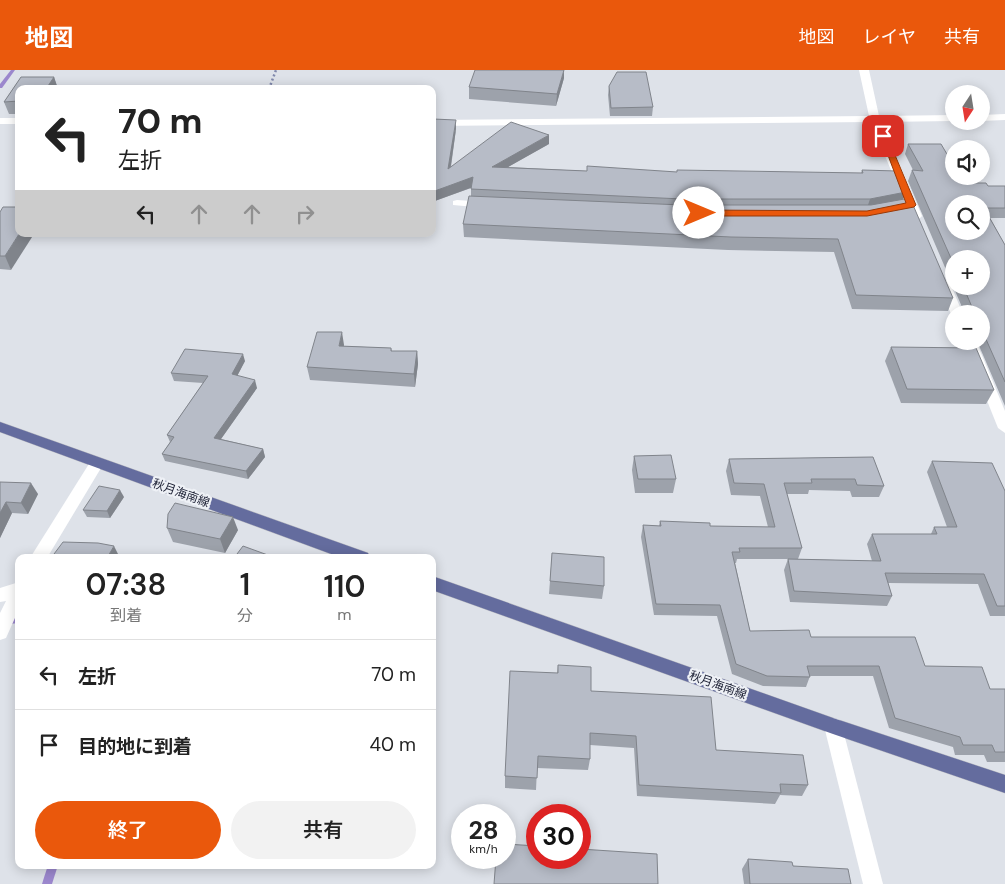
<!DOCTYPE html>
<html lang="ja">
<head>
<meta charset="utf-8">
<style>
  :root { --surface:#fff; --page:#f2f2f2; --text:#222; --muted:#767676; --line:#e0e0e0; --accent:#ea580c }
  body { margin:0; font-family:"DM Sans","Noto Sans JP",sans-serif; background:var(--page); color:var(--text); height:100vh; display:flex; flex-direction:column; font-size:19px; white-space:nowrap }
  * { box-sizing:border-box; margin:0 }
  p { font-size:16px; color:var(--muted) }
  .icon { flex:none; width:28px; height:28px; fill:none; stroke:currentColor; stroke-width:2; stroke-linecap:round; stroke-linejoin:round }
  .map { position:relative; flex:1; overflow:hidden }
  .panel { position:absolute; left:15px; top:484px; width:421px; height:315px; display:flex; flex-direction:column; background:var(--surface); border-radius:10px; box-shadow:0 2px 12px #0003 }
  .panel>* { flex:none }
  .banner { position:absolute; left:15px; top:15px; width:421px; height:152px; border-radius:10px; box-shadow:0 2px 12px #0003; background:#fff; color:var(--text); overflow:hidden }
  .needle { width:32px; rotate:192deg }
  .fabs { position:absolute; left:945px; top:15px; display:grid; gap:10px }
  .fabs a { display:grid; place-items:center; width:45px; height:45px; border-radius:50%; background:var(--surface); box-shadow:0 2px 12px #0003; font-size:25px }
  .speed { position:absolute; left:451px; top:734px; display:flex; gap:10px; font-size:25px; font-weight:700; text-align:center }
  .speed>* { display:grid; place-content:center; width:65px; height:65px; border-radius:50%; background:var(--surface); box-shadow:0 2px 12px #0003; line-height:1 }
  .speed small { font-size:12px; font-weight:400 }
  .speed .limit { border:8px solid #d22; background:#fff; color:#111 }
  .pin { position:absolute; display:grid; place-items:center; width:42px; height:42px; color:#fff; margin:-21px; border-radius:10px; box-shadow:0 2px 8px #0006 }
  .me { position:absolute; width:55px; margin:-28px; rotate:90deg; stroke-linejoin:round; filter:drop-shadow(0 0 4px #0008) }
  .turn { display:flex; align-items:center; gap:18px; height:105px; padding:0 20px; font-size:22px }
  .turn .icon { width:65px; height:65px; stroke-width:2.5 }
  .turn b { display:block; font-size:35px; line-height:42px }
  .lanes { display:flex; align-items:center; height:48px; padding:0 20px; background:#0003; justify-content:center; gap:25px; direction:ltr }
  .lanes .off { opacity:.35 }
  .eta { display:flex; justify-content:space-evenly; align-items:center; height:85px; text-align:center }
  .eta b { font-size:30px; font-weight:600; line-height:35px }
  .action { display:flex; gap:10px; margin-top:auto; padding:10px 20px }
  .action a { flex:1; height:58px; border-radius:30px; background:var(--accent); color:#fff; font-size:20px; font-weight:600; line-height:58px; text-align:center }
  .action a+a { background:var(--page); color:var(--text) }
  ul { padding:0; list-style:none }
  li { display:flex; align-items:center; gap:15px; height:70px; padding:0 20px; border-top:1px solid var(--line) }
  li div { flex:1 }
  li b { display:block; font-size:19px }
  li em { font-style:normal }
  header { display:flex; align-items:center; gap:30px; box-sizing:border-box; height:70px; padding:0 25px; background:var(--accent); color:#fff }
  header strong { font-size:24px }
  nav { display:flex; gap:28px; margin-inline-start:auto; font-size:18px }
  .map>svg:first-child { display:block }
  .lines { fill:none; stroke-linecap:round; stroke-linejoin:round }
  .stream { fill:#9b87cd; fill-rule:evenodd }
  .major-casing { stroke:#bcbdc3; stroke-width:1 }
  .path { stroke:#8088ac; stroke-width:2.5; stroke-dasharray:2 2.5; stroke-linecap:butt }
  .minor { fill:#fff; fill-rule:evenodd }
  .major { fill:#646c9e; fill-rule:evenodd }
  .wall { fill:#9da2ab; fill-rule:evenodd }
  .shaded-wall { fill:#80848b }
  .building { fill:#b7bcc7; stroke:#80848b; fill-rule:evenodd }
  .route { fill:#ea580c; stroke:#983908 }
  .labels { text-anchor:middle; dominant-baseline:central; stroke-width:4.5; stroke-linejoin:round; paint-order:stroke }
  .street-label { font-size:12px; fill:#202438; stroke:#eef1f6 }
</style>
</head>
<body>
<header>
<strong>地図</strong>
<nav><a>地図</a><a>レイヤ</a><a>共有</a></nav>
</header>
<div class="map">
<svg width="1005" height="814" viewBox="0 0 1005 814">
  <rect width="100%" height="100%" fill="#dee2e9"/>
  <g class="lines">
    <g class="stream">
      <polygon points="11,0 15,0 2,18 0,18 0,14"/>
      <polygon points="19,545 19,553 0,555 0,547"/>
      <polygon points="48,795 58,795 52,814 42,814"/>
    </g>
    <defs>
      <g id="major">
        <polygon points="0,352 368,483 370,488 342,488 0,362"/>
        <polygon points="432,506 833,648 1005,705 1005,723 833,664 432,520"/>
      </g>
    </defs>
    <use href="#major" class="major-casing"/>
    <polyline class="path" points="269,19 276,0"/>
    <g class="minor">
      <polygon points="859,0 869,0 879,46 954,45 954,51 881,52 922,146 920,148 912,148 910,146 871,52 432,56 432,50 869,46"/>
      <polygon points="1005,44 1005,50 981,51 981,45"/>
      <rect x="0" y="48" width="19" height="6"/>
      <polygon points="457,130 486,132 492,135 486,138 453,135 453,131"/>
      <polygon points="944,209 950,213 963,244 954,244 954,247 951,244 938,213"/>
      <polygon points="963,271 976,271 1005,341 1005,363 998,358"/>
      <polygon points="97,388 102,389 104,393 47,488 30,488 92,389"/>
      <polygon points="19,512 19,539 6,568 0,570 0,543 6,531 0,532 0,518"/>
      <polygon points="833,648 840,650 842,656 883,814 863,814 824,656 826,650"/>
    </g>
    <use href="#major" class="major"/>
  </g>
  <g class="wall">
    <polygon points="21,7 54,7 58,19 19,19 19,44 9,44 4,32"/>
    <polygon points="564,8 556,36 469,29 469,17"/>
    <polygon points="609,16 653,37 652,46 610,46 608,25"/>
    <polygon points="456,59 451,97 549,74 508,97 586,101 676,102 861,103 862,100 906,122 903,129 953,228 948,241 852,239 834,182 728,180 464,167 463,154 471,126 471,118 432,132"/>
    <path d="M908,74L964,113L988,116H1005V148H990L1005,175V336L977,271H981V244H965L908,111L912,100H913L905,84ZM954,189L981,216H954Z"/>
    <polygon points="0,142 11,200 0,199"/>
    <polygon points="344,275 343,276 391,278 392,281 417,281 418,294 415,317 310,310 307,297"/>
    <polygon points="891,277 994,320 986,334 901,333 885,291"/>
    <polygon points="245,291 237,306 257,318 221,369 263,379 265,387 248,409 165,391 162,384 170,372 167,365 203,313 174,311 171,303"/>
    <polygon points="634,386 676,409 673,423 635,423 632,400"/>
    <polygon points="873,387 884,416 879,427 852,427 850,421 809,420 808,424 787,424 802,478 798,489 872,491 867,474 872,464 931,464 934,457 947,457 927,402 932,391 1005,421 1005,546 990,546 978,514 888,513 892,526 887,536 790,532 784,500 788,489 737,489 736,493 735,493 750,561 811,567 925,596 990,619 1005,619 1005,693 1005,692 987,692 984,685 955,685 953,677 889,658 873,606 810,606 806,617 763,616 732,604 717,546 654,545 641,467 643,455 659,456 660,451 710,456 768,457 760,426 731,425 726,401 729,389"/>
    <polygon points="0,412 38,424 28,444 12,443 0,468"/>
    <polygon points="124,427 110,448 87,447 83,440"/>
    <polygon points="167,458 238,460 225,483 173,472"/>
    <polygon points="552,483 604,516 602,529 549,524"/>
    <polygon points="558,595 591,621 716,680 808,715 802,726 780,725 775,734 637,726 634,678 590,675 590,689 588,700 537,698 536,720 505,718 505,706 557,603"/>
    <polygon points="748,789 793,796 851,814 744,814 742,799"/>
  </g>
  <g class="shaded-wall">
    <polygon points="564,0 564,8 556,36 557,24"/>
    <polygon points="54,7 58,19 46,19"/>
    <polygon points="456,50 456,59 449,108 448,99"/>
    <polygon points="549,65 549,74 492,106 492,97"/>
    <polygon points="473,107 473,117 432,132 432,122"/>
    <polygon points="906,122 902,132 867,138 870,129"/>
    <polygon points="19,164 34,164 11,200 5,186"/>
    <polygon points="342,262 344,275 341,289 339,276"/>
    <polygon points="417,281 418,294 415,317 414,304"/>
    <polygon points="243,284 245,291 234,312 232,304"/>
    <polygon points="255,310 257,318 216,376 214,368"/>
    <polygon points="263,379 265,387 248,409 246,401"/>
    <polygon points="31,413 38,424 28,444 21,433"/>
    <polygon points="120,420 124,427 110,448 107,441"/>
    <polygon points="6,432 12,443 0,468 0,443"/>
    <polygon points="233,447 238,460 225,483 220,469"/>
    <polygon points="114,476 120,488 107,488"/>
  </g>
  <g class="building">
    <polygon points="475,0 564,0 557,24 469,17"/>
    <polygon points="617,2 646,2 653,37 611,38 609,16"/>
    <polygon points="21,7 54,7 46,19 19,19 19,31 4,32"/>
    <polygon points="433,49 456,50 448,99 511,52 549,65 492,97 587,101 587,96 677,102 677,100 863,103 862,100 897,101 906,122 870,129 682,129 471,119 473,107 432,122"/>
    <path d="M908,74H941L954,96V106H960L964,113H986L988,116H1005V138H984L1005,175V312L981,258V244H975L963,216H981V189H954V195L912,100L923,101ZM954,134H981V161H954Z"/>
    <polygon points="469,126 682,135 871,135 910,128 953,228 856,225 838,169 731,167 463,154"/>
    <polygon points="3,137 19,137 19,164 5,186 0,186 0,142"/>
    <polygon points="317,262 342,262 339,276 391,278 391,281 417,281 414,304 307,297"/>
    <polygon points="891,277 976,278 994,320 907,319"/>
    <polygon points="185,279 243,284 232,304 255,310 214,368 263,379 246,401 162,384 174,367 167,365 208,306 171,303"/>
    <polygon points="671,385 676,409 638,409 634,386"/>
    <polygon points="873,387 884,416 857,415 855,409 811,409 812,413 784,413 802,478 739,478 740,482 732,482 750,561 809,560 811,567 915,567 925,596 982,597 990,619 1005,619 1005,682 995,682 992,675 963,675 960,667 895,648 879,596 807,596 810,607 767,606 736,594 720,535 656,534 643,455 661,456 660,451 710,453 710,456 775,457 764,414 734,413 729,389"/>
    <polygon points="932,391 992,393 1005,421 1005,536 997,536 984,504 885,503 892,526 794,521 788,489 881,491 872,464 937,464 934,457 957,457"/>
    <polygon points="0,412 31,413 21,433 6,432 0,443"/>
    <polygon points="99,416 120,420 107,441 83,440"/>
    <polygon points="175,433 233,447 220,469 167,458 168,444"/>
    <polygon points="63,472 98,473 114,476 107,488 51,488"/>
    <polygon points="243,476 276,488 234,488"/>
    <polygon points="552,483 604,487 604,516 550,511"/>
    <polygon points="558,595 591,597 591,621 711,627 716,680 803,685 808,715 780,714 781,723 639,715 636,666 590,663 590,689 538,686 537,708 505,706 510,601 558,603"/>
    <polygon points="505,774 538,776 538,788 580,788 580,779 657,784 658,814 494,814 496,788 505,788"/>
    <polygon points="748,789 792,792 793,796 848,799 851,814 750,814"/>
  </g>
  <polygon class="route" points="880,64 887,66 916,135 914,137 867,146 699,146 695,143 699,140 867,141 906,133"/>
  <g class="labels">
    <g class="street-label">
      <text transform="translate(181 423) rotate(20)">秋月海南線</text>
      <text transform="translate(718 615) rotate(20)">秋月海南線</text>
    </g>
  </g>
</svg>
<div class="fabs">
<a><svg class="needle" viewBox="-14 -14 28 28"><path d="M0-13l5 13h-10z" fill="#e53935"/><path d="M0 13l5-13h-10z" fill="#767676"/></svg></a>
<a><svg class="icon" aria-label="sound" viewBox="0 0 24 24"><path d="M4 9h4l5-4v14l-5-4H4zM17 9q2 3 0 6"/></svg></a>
<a><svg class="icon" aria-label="search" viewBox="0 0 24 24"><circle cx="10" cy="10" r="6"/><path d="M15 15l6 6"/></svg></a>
<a>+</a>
<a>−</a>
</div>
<div class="speed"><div>28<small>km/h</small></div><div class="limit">30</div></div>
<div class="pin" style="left:883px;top:66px;background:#d93025"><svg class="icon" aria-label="arrive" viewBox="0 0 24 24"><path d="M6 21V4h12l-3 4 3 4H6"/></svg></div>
<svg class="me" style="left:699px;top:143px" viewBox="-20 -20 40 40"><circle r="19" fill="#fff"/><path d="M0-13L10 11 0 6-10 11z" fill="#ea580c"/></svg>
<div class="banner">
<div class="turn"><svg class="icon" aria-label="left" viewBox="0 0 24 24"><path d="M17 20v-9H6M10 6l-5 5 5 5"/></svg><div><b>70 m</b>左折</div></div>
<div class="lanes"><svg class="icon" aria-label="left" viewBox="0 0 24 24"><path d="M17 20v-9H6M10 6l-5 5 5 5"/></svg><svg class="icon off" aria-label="ahead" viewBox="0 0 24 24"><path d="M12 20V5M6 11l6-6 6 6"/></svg><svg class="icon off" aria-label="ahead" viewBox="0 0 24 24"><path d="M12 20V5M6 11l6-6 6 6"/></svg><svg class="icon off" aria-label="right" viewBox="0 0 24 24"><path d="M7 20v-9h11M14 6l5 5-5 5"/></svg></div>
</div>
<section class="panel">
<div class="eta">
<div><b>07:38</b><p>到着</p></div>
<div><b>1</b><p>分</p></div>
<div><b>110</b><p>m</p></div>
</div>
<ul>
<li><svg class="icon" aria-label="left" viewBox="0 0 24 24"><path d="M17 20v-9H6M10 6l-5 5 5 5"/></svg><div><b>左折</b></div><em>70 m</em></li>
<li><svg class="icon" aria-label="arrive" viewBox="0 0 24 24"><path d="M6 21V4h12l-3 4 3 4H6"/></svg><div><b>目的地に到着</b></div><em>40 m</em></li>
</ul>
<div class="action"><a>終了</a><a>共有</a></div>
</section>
</div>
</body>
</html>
